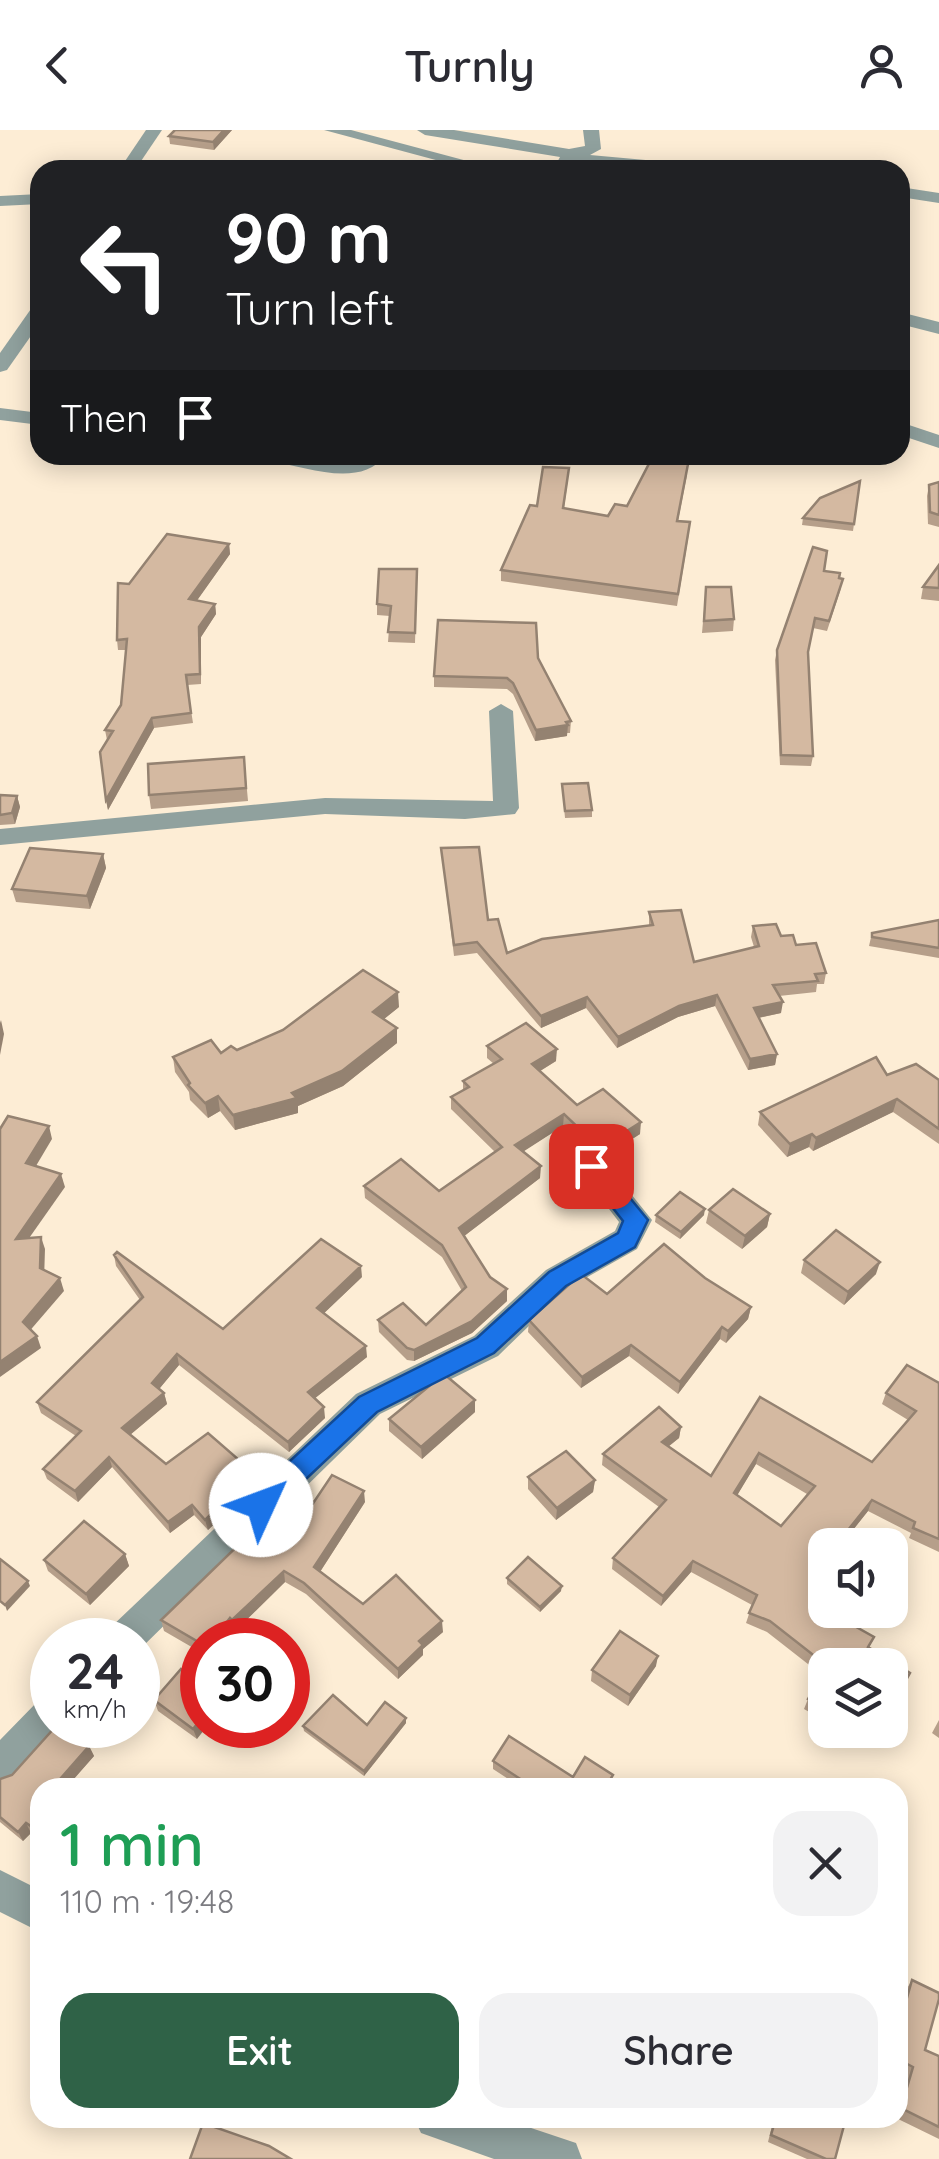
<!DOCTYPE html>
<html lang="en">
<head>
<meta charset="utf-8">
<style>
  :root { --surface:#fff; --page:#f2f2f3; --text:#2b2b33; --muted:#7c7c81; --accent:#2f6247 }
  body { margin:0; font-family:Quicksand,sans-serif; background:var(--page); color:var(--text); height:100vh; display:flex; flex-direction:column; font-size:38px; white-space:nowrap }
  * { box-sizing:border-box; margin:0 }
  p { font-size:32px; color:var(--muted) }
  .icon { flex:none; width:55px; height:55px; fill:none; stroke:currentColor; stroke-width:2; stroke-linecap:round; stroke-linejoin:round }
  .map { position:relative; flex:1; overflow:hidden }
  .sheet { position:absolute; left:30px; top:1648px; width:878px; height:350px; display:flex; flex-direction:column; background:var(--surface); border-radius:30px; box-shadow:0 5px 25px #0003 }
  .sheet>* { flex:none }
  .top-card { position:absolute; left:30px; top:30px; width:880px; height:305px; border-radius:30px; box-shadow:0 5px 25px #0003; background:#202124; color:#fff; overflow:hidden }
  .buttons { position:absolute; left:808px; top:1398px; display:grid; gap:20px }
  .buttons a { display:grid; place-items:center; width:100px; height:100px; border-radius:20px; background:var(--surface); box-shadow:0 5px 25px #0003; font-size:50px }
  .speed { position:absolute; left:30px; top:1488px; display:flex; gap:20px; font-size:50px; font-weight:700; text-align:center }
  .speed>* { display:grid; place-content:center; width:130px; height:130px; border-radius:50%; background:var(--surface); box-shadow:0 5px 25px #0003; line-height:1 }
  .speed small { font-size:25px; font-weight:400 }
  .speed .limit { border:15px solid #d22; background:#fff; color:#111 }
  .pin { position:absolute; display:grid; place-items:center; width:85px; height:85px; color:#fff; margin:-42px; border-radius:20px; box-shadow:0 5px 15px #0006 }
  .me { position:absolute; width:110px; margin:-55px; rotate:47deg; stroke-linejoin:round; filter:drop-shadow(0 0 8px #0008) }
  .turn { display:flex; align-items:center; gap:35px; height:210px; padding:0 30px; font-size:45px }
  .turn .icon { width:130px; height:130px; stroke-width:2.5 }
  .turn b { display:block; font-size:70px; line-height:85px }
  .then { display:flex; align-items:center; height:95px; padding:0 30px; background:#0003; gap:20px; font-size:38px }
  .round { display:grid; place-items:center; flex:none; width:105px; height:105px; border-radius:30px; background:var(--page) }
  .summary { display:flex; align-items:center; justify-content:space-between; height:170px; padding:0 30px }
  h1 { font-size:60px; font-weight:600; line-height:75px; color:#1e9e55 }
  .action { display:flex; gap:20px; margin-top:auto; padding:20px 30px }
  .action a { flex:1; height:115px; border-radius:30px; background:var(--accent); color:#fff; font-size:40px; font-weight:600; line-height:115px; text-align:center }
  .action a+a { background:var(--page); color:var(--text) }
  header { display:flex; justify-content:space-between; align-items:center; height:130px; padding:0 30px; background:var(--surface); font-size:45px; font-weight:600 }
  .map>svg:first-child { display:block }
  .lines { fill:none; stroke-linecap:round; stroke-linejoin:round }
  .minor { fill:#90a19e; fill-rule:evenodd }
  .wall { fill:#b69f8a; fill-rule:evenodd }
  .shaded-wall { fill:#948271 }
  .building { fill:#d4b9a1; stroke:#948271; stroke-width:2.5; fill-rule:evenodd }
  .route { fill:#1a73e8; stroke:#114b97; stroke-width:2.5 }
</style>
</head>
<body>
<header><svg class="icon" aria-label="back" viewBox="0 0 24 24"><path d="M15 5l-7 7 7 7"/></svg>Turnly<svg class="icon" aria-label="person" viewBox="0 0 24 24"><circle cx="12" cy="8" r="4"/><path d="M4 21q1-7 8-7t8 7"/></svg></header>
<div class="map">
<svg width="939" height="2029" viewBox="0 0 939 2029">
  <rect width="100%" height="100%" fill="#fdedd5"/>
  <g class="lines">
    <g class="minor">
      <polygon points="146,0 162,0 135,40 119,40"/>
      <polygon points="324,0 351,0 501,40 473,40"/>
      <polygon points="417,0 454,0 569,19 585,16 583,0 599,0 601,19 590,25 701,35 709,40 649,40 574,33 569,40 553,40 560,27 425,5"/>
      <polygon points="900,57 939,63 939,73 900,67"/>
      <polygon points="40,64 40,74 0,76 0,66"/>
      <polygon points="40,174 40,193 7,240 0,242 0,223 33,176"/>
      <polygon points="900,182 939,192 939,204 900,194"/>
      <polygon points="0,278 40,283 40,295 0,290"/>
      <polygon points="900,292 939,305 939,318 900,305"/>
      <path d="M260,325H307L354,333L365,325H386C360,359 307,337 270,331Z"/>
      <polygon points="501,574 513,581 519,678 515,684 465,689 325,684 0,715 0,699 325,668 493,671 489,581"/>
      <polygon points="591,1024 602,1028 652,1090 637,1119 568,1158 498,1226 380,1284 138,1521 138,1510 105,1510 110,1498 356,1264 474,1206 546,1140 615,1101 619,1092 576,1036 580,1028"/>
      <polygon points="52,1565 52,1595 65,1596 14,1652 0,1657 0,1610 39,1570"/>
      <polygon points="0,1740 40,1760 40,1802 0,1782"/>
      <polygon points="414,1988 501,1988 576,2013 582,2029 494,2029 421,2003"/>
    </g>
  </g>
  <g class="wall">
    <polygon points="175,0 232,0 214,20 170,14 169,6"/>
    <polygon points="687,345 678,391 689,403 677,476 501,451 501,440 537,376 568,349 564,378 608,386"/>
    <polygon points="860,351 853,401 802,395 803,388"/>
    <polygon points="939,352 939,397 928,394 927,366 929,355"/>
    <polygon points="229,414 230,424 197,470 215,474 216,484 201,507 201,554 187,555 193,593 154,598 108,680 106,670 107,610 105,600 121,575 126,520 118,520 117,510 129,454"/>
    <polygon points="939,435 939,471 921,469 923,457"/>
    <polygon points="417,439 415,513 388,512 390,486 377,485 377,474"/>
    <polygon points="824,441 839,448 841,458 827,501 813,498 808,522 813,626 811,636 780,635 775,530 777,520"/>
    <polygon points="706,457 734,489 733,501 702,503"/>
    <polygon points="538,528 571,591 570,603 567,603 567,606 535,611 513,564 507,559 434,557 434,546"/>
    <polygon points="244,627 248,671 151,679 149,665"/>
    <polygon points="562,654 592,680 592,687 565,688"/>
    <polygon points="0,665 17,666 20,677 15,694 0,695"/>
    <polygon points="441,718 507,823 649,795 649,782 694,832 754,817 751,807 753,796 781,806 796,815 826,843 824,854 817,854 816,862 779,866 781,883 759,888 777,924 775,935 748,940 715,876 678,887 617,918 586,878 541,898 477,823 454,826"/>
    <polygon points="103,724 106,738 90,779 16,772 12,759"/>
    <polygon points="939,790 939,828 869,816 872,803"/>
    <polygon points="399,877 384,889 397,898 397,913 343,956 298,976 298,983 235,1000 220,981 208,988 190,970 189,962 175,942 173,927 221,923 237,920"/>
    <polygon points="487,916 556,931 540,941 577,975 640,1004 618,1018 606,1008 587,1019 563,996 523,1021 540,1048 464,1106 490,1147 507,1171 472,1203 414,1231 407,1230 379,1202 378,1190 426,1195 462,1161 442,1127 365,1068 364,1056 439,1061 495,1022 451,979 451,967 463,960 463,951 494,934 487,928"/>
    <polygon points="887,945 939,950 939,1014 893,982 813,1021 809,1017 787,1027 758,995 760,982"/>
    <polygon points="709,1080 770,1084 767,1097 742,1119 706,1093"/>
    <polygon points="656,1085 704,1085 680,1109 655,1092"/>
    <polygon points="114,1125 223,1199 362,1147 324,1183 367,1227 315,1268 325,1288 289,1322 179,1235 159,1259 164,1263 167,1274 130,1305 166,1334 256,1354 208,1400 194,1385 170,1403 112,1337 78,1372 47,1349 43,1339 76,1306 41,1283 37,1272 140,1170 116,1136"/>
    <polygon points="804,1130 876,1144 844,1175 801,1143"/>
    <polygon points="705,1148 751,1177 748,1189 726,1213 720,1209 678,1264 629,1226 581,1258 528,1202 529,1190 607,1164"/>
    <path d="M907,1235L939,1253V1422L909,1408L911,1403L868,1381L841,1415H825V1480H862L853,1495L874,1507L869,1517L910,1543L890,1581V1535H825V1591L804,1579L808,1569L822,1545L767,1502L746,1493L752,1475L691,1442L661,1476L612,1439L613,1428L659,1377L602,1335L603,1324L659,1277L681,1297L679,1308L668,1317L711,1346L760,1267L872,1332L908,1290L882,1274L886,1263ZM756,1334L807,1364L781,1396L737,1365Z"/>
    <polygon points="475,1282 422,1329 389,1301 389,1289"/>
    <polygon points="528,1347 595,1350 593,1362 556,1390 528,1359"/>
    <polygon points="365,1372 320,1442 363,1474 443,1502 423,1519 423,1525 398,1549 306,1464 285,1452 235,1501 232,1498 202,1510 202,1523 164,1501 161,1490 285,1415"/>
    <polygon points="125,1424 129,1436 90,1475 48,1441 44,1430"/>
    <polygon points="507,1448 561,1461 540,1482 507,1454"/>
    <polygon points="656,1536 628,1576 591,1551 592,1540"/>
    <polygon points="202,1555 197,1609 158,1581 154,1570"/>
    <polygon points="939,1590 939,1608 932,1603"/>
    <polygon points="406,1593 364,1646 304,1601 303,1596"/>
    <polygon points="840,1600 880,1600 870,1618"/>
    <polygon points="89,1616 94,1626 70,1653 40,1658 40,1708 31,1703 23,1711 0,1692 0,1649"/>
    <polygon points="493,1631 573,1647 611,1653 608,1658 522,1658 493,1639"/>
    <polygon points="912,1850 925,1920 939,1926 939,2009 896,1988 898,1988 898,1977 907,1946 898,1941 898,1887 906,1860"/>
    <polygon points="572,1988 586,1988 582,1994"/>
    <polygon points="774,1988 846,1988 835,2029 807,2029 768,2012"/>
  </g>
  <g class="shaded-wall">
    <polygon points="224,0 232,0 214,20 213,12"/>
    <polygon points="229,414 230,424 191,479 189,469"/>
    <polygon points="215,474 216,484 201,507 201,554 199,497"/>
    <polygon points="152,588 154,598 108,680 106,670"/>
    <polygon points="568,595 567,606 535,611 536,600"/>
    <polygon points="17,666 20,677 15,694 12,683"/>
    <polygon points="103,724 106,738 90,779 87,766"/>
    <polygon points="398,862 399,877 374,897 373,882"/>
    <polygon points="717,865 715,876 678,887 617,918 618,907 679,876"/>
    <polygon points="587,867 586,878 541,898 541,886"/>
    <polygon points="783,872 781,883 752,889 754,878"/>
    <polygon points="1,890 4,904 0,925 0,893"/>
    <polygon points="397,898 397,913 343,956 298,976 298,983 235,1000 233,985 292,963"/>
    <polygon points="557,919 556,931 532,946 532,934"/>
    <polygon points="777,924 775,935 748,940 750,929"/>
    <polygon points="218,966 220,981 208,988 205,973"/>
    <polygon points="897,969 893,982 813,1021 816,1008"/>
    <polygon points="564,984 563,996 515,1027 515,1015"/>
    <polygon points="641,992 640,1004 618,1018 619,1006"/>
    <polygon points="49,996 52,1009 30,1046 26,1033"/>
    <polygon points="607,996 606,1008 587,1019 588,1007"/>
    <polygon points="812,1004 809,1017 787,1027 790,1014"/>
    <polygon points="541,1036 540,1048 459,1110 459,1098"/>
    <polygon points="61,1044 65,1057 20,1121 16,1109"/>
    <polygon points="705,1079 704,1085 680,1109 681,1102"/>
    <polygon points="770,1084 767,1097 742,1119 745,1106"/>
    <polygon points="41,1107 45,1119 44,1150 40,1138"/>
    <polygon points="880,1132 876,1144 844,1175 848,1162"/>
    <polygon points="361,1136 362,1147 318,1189 317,1178"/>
    <polygon points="60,1148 64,1161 27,1204 23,1192"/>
    <polygon points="507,1159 507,1171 472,1203 414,1231 414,1220"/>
    <polygon points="751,1177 748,1189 726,1213 728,1201"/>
    <polygon points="722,1197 720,1209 678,1264 680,1252"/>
    <polygon points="37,1206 41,1218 0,1247 0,1232"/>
    <polygon points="631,1215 629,1226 581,1258 582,1247"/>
    <polygon points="366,1216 367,1227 309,1273 308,1262"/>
    <polygon points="177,1224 179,1235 155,1264 152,1253"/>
    <polygon points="164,1263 167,1274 125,1309 122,1298"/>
    <polygon points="475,1270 475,1282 422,1329 421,1317"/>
    <polygon points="324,1277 325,1288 289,1322 288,1312"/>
    <polygon points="681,1297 679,1308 660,1323 662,1312"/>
    <polygon points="759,1323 756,1334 732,1374 734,1363"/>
    <polygon points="109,1327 112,1337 78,1372 75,1361"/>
    <polygon points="254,1343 256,1354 208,1400 205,1390"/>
    <polygon points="595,1350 593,1362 556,1390 557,1378"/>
    <polygon points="364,1361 365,1372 316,1448 314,1437"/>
    <polygon points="872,1370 868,1381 841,1415 836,1415"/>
    <polygon points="192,1375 194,1385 170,1403 168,1392"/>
    <polygon points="125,1424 129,1436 90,1475 86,1464"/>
    <polygon points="693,1431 691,1442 661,1476 663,1466"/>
    <polygon points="284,1441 285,1452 235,1501 232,1490"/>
    <polygon points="28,1451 30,1456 7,1481 5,1475"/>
    <polygon points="562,1456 561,1461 540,1482 540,1477"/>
    <polygon points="230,1488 232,1498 223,1510 213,1510"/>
    <polygon points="442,1491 443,1502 423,1519 423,1525 398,1549 398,1539 419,1511"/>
    <polygon points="658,1526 656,1536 628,1576 630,1565"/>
    <polygon points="202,1588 202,1595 208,1595 197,1609 193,1599"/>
    <polygon points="406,1588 406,1593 364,1646 364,1641"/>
    <polygon points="89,1616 94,1626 66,1658 61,1648"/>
    <polygon points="26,1693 31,1703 23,1711 18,1702"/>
  </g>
  <g class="building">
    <polygon points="175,0 224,0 213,12 169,6"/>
    <polygon points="720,36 743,40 710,40"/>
    <polygon points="652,328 688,334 677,391 690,392 678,464 501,440 530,375 537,376 543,337 569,338 563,378 608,386 615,374 627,376"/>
    <polygon points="860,351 854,394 803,388 820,368"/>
    <polygon points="939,352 939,385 930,382 929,355"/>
    <polygon points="167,404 229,414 189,469 215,474 199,497 200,544 186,545 191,583 152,588 106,670 100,622 113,601 105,600 121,575 127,509 117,510 118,453 129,454"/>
    <polygon points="813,417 827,421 824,441 840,443 839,448 843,449 829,491 815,488 808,522 813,626 781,625 777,520"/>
    <polygon points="939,435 939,458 923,457"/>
    <polygon points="379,439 417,439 415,503 388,502 391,476 377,474"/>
    <polygon points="706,457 731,457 734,489 704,491"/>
    <polygon points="438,490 536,493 538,528 571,591 566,592 568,595 536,600 513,553 507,548 434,546"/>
    <polygon points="244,627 246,658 149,665 148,634"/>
    <polygon points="588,653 592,680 565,681 562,654"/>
    <polygon points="0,665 17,666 12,683 0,685"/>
    <polygon points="479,717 488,790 498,789 507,823 542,809 653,795 649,782 681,780 694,832 759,816 753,796 776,794 781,806 793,805 796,815 816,813 826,843 815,844 818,851 773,855 783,872 754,878 777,924 750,929 717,865 679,876 618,907 587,867 541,886 477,812 454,815 441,718"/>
    <polygon points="30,718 103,724 87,766 12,759"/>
    <polygon points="939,790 939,818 872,807 872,803"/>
    <polygon points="363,840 398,862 373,882 397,898 342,941 292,963 297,968 233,985 218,966 205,973 188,955 190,953 173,927 211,910 221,923 231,916 237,920 283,900"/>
    <polygon points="526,893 557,919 532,934 577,975 603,959 641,992 619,1006 607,996 588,1007 564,984 515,1015 541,1036 459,1098 490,1147 507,1159 472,1191 414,1220 407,1218 378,1190 403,1173 426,1195 466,1157 442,1115 364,1056 401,1029 439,1061 502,1017 451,967 469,957 463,951 502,929 487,916"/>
    <polygon points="876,927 887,945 916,934 939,950 939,999 897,969 816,1008 812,1004 790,1014 760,982"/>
    <polygon points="8,986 49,996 26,1033 61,1044 16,1109 41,1107 40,1138 60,1148 23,1192 37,1206 0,1232 0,999"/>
    <polygon points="733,1059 770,1084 745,1106 709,1080"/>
    <polygon points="680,1062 705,1079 681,1102 656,1085"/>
    <polygon points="836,1100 880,1132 848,1162 804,1130"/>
    <polygon points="321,1109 361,1136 317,1178 366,1216 308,1262 324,1277 288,1312 177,1224 152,1253 164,1263 122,1298 166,1334 208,1303 254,1343 205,1390 192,1375 168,1392 109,1327 75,1361 43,1339 81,1301 37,1272 143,1167 114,1125 117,1122 223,1199"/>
    <polygon points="664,1114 705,1148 751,1177 728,1201 722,1197 680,1252 631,1215 582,1247 529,1190 581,1144 607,1164"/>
    <path d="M907,1235L939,1253V1409L913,1398L915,1392L872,1370L836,1415H825V1480H859L851,1494L874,1507L868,1517L910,1543L890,1579V1535H826L770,1491L749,1483L757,1465L693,1431L663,1466L613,1428L666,1370L603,1324L659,1277L681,1297L662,1312L711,1346L760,1267L872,1332L916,1281L886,1263ZM759,1323L815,1356L781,1396L734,1363Z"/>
    <polygon points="444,1244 475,1270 421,1317 389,1289"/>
    <polygon points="566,1321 595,1350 557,1378 528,1347"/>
    <polygon points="332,1345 364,1361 314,1437 363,1474 396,1445 442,1491 419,1511 423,1515 398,1539 304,1453 284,1441 232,1490 230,1488 213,1510 202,1510 202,1514 161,1490 259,1395 285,1415"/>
    <polygon points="84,1391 125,1424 86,1464 44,1430"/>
    <polygon points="528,1427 562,1456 540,1477 507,1448"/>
    <polygon points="0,1429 28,1451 5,1475 0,1471"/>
    <polygon points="620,1501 658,1526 630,1565 592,1540"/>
    <polygon points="181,1539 202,1555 202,1588 193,1599 154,1570"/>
    <polygon points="825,1540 825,1579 808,1569"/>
    <polygon points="333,1565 367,1595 385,1572 406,1588 364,1641 303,1596"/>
    <polygon points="57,1595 63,1595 89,1616 61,1648 77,1658 40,1658 40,1702 26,1693 18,1702 0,1687 0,1649 12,1645"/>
    <polygon points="859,1600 879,1600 874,1609"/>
    <polygon points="509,1606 573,1647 585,1627 613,1645 605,1658 534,1658 493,1631"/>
    <polygon points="912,1850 939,1863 939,1869 925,1920 939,1926 939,1997 901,1978 913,1937 898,1929 898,1900"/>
    <polygon points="776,1988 846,1988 835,2029 826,2029 771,2005"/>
    <polygon points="203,1993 269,2016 291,2029 190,2029"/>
  </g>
  <polygon class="route" points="591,1027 599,1030 648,1090 635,1117 566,1156 494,1223 377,1282 270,1383 261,1387 251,1383 247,1375 251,1367 359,1267 477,1208 549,1142 618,1103 623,1091 580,1036"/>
</svg>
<div class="buttons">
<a><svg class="icon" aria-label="sound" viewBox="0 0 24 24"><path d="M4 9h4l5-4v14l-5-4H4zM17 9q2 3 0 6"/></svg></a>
<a><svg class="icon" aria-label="layers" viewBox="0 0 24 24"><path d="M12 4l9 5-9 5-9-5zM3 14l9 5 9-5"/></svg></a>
</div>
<div class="speed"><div>24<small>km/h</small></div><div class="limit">30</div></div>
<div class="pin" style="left:591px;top:1036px;background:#d93025"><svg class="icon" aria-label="arrive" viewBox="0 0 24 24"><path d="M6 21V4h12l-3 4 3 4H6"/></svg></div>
<svg class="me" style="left:261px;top:1375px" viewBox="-20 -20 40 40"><circle r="19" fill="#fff"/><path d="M0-13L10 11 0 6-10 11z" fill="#1a73e8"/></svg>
<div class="top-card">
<div class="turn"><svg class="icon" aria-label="left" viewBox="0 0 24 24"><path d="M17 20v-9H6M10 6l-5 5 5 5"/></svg><div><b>90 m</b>Turn left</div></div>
<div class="then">Then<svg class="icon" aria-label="arrive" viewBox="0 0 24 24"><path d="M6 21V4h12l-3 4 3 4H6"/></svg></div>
</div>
<section class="sheet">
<div class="summary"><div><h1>1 min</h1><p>110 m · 19:48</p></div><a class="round"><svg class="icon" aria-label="close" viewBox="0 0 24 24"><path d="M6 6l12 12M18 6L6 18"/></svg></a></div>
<div class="action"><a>Exit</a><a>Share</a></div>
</section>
</div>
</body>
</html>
